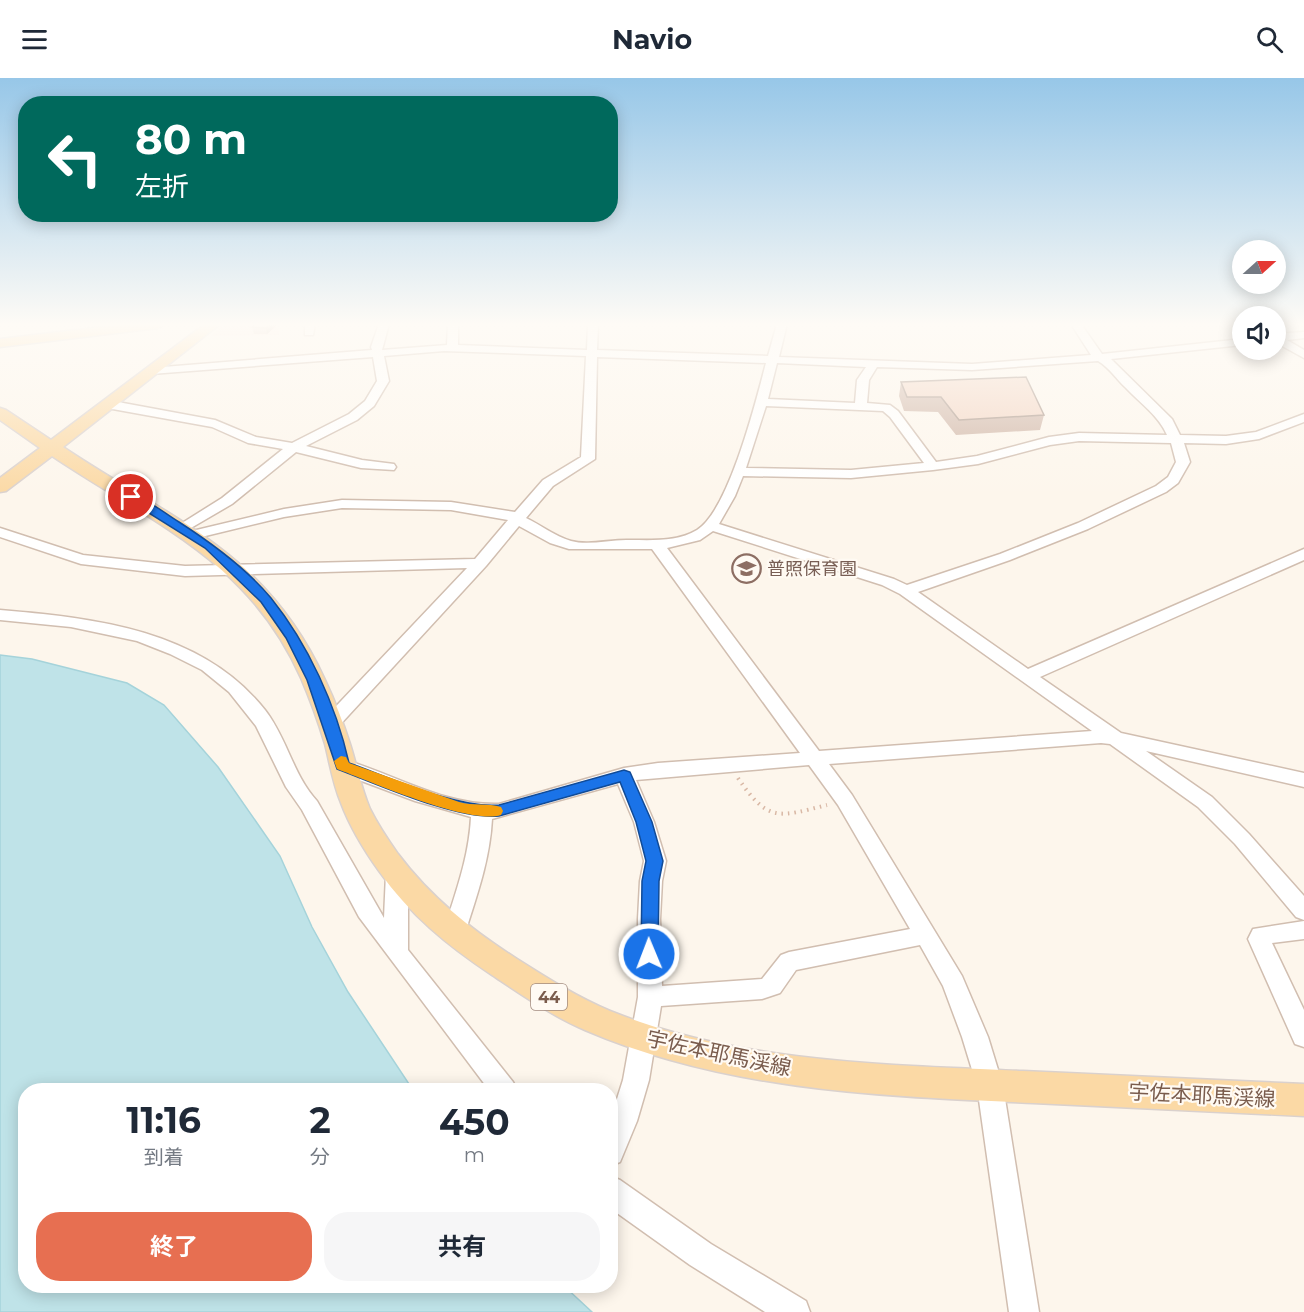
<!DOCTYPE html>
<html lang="ja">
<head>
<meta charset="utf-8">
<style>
  :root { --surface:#fff; --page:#f6f6f7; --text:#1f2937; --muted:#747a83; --accent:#e76f51 }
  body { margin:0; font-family:Montserrat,"Noto Sans JP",sans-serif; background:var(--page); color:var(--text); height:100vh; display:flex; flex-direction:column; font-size:22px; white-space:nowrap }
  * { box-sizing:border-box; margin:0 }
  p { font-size:20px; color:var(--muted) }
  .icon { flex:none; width:33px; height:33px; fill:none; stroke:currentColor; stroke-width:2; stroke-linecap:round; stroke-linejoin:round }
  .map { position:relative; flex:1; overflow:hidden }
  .side { position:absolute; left:18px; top:1005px; width:600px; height:210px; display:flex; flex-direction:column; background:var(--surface); border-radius:24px; box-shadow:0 3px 15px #0003 }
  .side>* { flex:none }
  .hud { position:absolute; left:18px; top:18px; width:600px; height:126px; border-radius:24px; box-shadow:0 3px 15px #0003; background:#00695c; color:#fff; overflow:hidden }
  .needle { width:39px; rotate:69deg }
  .buttons { position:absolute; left:1232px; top:162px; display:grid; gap:12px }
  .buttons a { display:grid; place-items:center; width:54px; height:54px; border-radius:50%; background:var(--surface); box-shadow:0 3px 15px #0003; font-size:30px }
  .pin { position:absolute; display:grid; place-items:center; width:51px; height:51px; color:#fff; margin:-26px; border:3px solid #fff; border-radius:50%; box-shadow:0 2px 6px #0007 }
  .me { position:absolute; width:66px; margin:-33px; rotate:359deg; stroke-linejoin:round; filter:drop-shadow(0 0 4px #0008) }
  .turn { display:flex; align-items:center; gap:21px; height:126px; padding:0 18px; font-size:27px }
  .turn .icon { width:78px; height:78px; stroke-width:2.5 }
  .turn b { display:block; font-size:42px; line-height:51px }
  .eta { display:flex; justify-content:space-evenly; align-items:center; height:102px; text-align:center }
  .eta b { font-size:36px; font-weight:700; line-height:42px }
  .action { display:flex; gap:12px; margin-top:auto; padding:12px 18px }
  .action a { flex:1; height:69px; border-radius:24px; background:var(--accent); color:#fff; font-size:24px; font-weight:700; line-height:69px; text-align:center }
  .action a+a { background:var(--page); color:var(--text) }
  header { display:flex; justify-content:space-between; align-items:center; height:78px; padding:0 18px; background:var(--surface); font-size:27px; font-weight:700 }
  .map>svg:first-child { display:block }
  .commercial { fill:#fde8e0 }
  .water { fill:#bfe3e8; stroke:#a5d3da; stroke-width:1.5 }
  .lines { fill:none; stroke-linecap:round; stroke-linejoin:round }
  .minor-casing { stroke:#d1beb0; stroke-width:3 }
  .major-casing { stroke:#dad1cd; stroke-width:3 }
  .path { stroke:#d9b8a5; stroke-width:4; stroke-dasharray:1.5 5; stroke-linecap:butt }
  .minor { fill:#fff; fill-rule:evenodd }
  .major { fill:#fbd9a5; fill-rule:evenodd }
  .wall { fill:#d1b7a8 }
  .shaded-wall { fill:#aa9588 }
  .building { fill:#f3d5c3; stroke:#aa9588; stroke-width:1.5 }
  .route { fill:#1a73e8; stroke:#114b97; stroke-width:1.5 }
  .slow { fill:#f59e0b }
  .labels { text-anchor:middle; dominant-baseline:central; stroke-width:4.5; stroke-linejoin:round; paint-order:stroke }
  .shield { fill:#fffaf3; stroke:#a28b7f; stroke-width:1.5 }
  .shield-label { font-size:16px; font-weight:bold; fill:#7a5c4d }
  .education-label { font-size:18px; fill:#785e54; stroke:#fffaf3; text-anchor:start }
  .near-street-label { font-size:21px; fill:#7a5c4d; stroke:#fffaf3 }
</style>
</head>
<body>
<header><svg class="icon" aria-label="menu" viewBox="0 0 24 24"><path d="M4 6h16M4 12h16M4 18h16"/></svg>Navio<svg class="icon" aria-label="search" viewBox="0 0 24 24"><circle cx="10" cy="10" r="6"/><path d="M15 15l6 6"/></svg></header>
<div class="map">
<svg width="1304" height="1234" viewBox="0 0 1304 1234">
  <rect width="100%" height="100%" fill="#fdf6ec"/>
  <polygon class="commercial" points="231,246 279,246 279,257 211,258 221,249"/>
  <polygon class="water" points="0,577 32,581 127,605 164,627 218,689 280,778 312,849 348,914 413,1012 26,1012 26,1208 564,1208 592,1234 0,1234"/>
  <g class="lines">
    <defs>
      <g id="minor">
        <polygon points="305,246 315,246 313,257 305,257"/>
        <path d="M379,246H389L382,272L447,267L448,246H458V267L587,272L588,246H598L597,272L768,278L777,246H787L779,279L972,286L1091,277L1071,246H1081L1102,276L1242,261V267L1111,281L1172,341L1180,357L1226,358L1256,354L1304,336V344L1259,361L1226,366L1184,365L1190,384L1178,405L1166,414L1088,451L1010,482L918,514L1028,591L1304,471V482L1040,599L1121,655L1304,695V709L1146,673L1212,719L1249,756L1304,818V842L1296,839L1235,766L1198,729L1110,666L1101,665L829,686L852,717L962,898L988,959L1003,1008L1039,1234H1009L977,1008L962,959L943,908L920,867L796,892L780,915L762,921L661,928L649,1002L637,1043L620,1084L610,1088V1043L623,1002L638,919V841L640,803L644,783L634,744L618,706L492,741C490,781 477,817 465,855L462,861L454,864L446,861L443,855C455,816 469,780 471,739L415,723L335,693L332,688L335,683L342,681C394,696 444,728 499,726L624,690L658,685L800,675L652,471H569L550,465L519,448L486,488L337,650H323L321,646L323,642L467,490L185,498L81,486L0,459V450L83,477L185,488L475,481L508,442L451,432L342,430L284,439L193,461L186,457L188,454L284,431L342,422L451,424L515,434L543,402L581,379L586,278L444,273L384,278L389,303L374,328L357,342L306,368L362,382L394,386L396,389L394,392L361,390L296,374L232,426L184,454L179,453L177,450L179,447L222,420L283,371L248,365L212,349L107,330L101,326L107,322L215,342L256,359L292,365L349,336L365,323L377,303L373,279L151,296L145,293L151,290L372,272L371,269ZM597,279L766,285C756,323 729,432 697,452C677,464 652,462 630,462C611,461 589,468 571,463C554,458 541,447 526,440L553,408L595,381ZM1098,283C1110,290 1116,301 1126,310C1140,325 1159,338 1167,357L1079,355L1049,359L977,378L936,384L898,333L890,327L867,325L869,302L877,289L972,292ZM777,285L866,289L857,302L855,325L768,321ZM766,328L883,333L890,339L924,385L851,392L746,390ZM1079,363L1171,365L1176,384L1168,399L1156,408L1078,445L1000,476L907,507L894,501L719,446L735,418L743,398L851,400L933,392L978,386L1050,367ZM713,453L882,507L900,516L1092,653L819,673L667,470L700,462ZM809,687L838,727L910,851L789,874L781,877L762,901L662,908L660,841L662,803L666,783L654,744L636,702Z"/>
        <polygon points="1304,254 1304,260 1287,262 1304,272 1304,280 1275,264 1275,256"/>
        <path d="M0,532C95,540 202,552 265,632C287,660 293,697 317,723L384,840L386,796L389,790L397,788L405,790L408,796V872L513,1004L517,1012H489L359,839L302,732L286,709L256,648L229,614L202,592L170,576L137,563L71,549L0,542Z"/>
        <polygon points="1304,843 1304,861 1272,865 1304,932 1304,969 1295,966 1248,861 1253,851"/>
        <polygon points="610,1098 620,1102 711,1166 806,1223 810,1234 765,1234 690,1187 610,1130"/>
      </g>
      <g id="major">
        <polygon points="127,246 165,246 158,250 0,269 0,261"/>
        <path d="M205,246H220L63,369C172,442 266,473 325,602C335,623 343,644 350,666C357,688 361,710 370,731C378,747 388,762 398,776C431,820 472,852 517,881C547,900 577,919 610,933C740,985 885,987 1023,993C1116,997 1210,1002 1304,1006V1038C1214,1034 1124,1029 1033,1025C881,1018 727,1013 585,952C552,938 522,917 492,897C448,868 409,836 379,793C364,772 350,749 341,725C333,706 330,686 325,666C318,643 310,621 301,600C249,482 152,445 52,378L6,413L0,414V400L40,370L0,342V330L6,332L51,362Z"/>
      </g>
    </defs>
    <use href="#minor" class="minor-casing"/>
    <use href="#major" class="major-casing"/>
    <path class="path" d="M738,700C768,745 779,739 827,727"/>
    <use href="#minor" class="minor"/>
    <use href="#major" class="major"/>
  </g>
  <g class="wall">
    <polygon points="256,246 278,246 267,256 254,256 252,249"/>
    <polygon points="901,304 1044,337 1040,352 956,357 938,334 904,333 899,318"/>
  </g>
  <polygon class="shaded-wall" points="270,246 278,246 267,256 266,250"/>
  <g class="building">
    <polygon points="256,246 270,246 266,250 252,249"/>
    <polygon points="1026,299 1044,337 959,342 941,319 907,319 901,304"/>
  </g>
  <linearGradient id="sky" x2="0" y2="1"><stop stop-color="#97c7e8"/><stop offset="0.59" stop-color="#fefbf6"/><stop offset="1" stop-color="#fefbf6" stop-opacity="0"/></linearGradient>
  <rect width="1304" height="418" fill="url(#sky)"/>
  <path class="route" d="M131,416C148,421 164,435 179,444C210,464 247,491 271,520C308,566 336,627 349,685C389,699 458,731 499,727L624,692L630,694L652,744L663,783L659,803L658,876L656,881L649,883L643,881L641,876L642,803L646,783L636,744L620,704L499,738C456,742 380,707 337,691L307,602L286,560L261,524L205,470L128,422L126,419Z"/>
  <path class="slow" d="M341,678L346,679L349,685L459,724C473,728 488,725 501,729L503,733L501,737C469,747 372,704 337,691L334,683Z"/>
  <defs>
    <symbol id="school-ring" viewBox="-11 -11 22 22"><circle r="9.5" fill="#fffaf3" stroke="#8d6e63" stroke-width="1.5"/><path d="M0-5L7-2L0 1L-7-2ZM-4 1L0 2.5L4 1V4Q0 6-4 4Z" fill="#8d6e63"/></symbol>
  </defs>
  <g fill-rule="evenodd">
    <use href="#school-ring" x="730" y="474" width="33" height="33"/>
  </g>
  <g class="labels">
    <rect class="shield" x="531" y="906" width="36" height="26" rx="4.5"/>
    <g class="shield-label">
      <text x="549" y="919">44</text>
    </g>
    <g class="education-label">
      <text x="767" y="491">普照保育園</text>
    </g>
    <g class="near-street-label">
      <text transform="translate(719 975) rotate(12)">宇佐本耶馬渓線</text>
      <text transform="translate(1202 1017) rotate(3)">宇佐本耶馬渓線</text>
    </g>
  </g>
</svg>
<div class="buttons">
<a><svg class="needle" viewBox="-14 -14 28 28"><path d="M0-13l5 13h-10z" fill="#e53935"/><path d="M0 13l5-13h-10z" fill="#747a83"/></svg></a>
<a><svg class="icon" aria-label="sound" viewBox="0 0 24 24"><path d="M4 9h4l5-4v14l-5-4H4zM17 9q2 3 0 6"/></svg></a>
</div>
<div class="pin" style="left:131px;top:419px;background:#d93025"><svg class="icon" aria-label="arrive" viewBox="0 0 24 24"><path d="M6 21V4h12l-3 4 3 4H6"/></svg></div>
<svg class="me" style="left:649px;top:876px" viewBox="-20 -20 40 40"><circle r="17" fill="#1a73e8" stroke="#fff" stroke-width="3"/><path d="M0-11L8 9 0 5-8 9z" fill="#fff"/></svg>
<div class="hud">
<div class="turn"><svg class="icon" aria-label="left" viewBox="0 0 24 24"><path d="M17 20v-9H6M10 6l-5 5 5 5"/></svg><div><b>80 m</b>左折</div></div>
</div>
<section class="side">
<div class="eta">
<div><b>11:16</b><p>到着</p></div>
<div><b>2</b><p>分</p></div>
<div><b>450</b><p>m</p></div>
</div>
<div class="action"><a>終了</a><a>共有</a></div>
</section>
</div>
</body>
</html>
